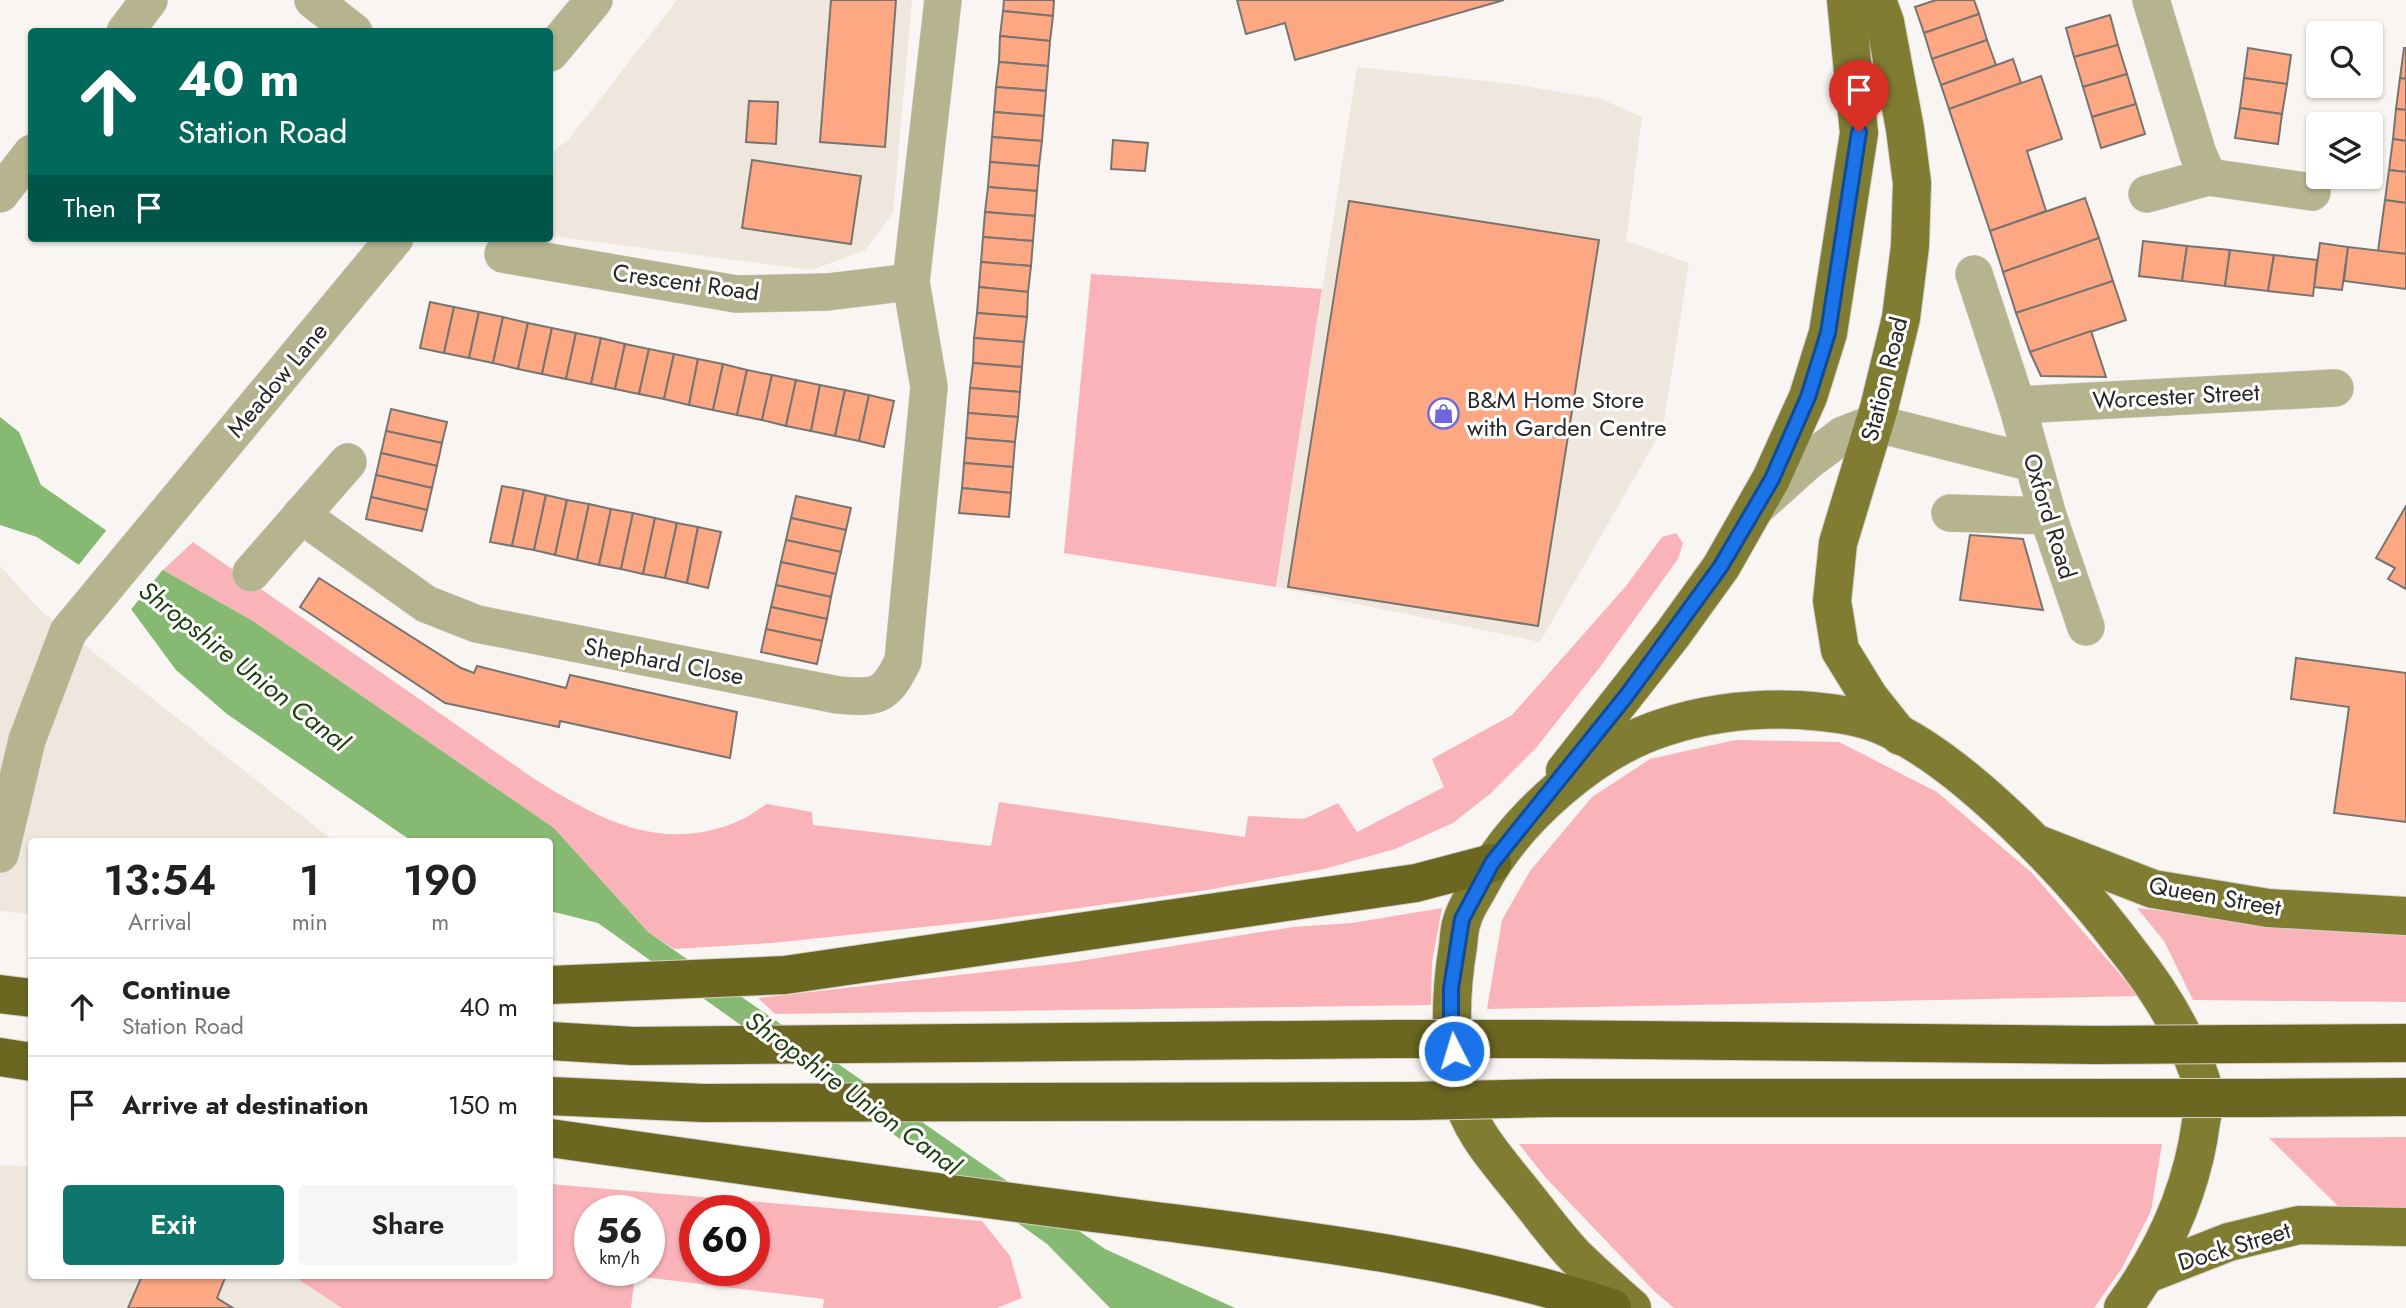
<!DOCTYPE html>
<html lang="en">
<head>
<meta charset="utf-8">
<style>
  :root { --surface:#fff; --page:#f6f6f6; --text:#222; --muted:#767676; --line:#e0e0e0; --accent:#0f766e }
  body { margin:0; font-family:Jost,sans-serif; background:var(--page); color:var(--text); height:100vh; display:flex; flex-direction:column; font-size:26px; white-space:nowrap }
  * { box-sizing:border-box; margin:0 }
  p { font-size:23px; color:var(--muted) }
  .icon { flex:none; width:38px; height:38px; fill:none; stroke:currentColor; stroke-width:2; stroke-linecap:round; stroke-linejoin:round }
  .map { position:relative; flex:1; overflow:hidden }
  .side { position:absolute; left:28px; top:838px; width:525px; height:441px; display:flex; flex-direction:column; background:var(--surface); border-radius:7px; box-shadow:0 2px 5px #0004 }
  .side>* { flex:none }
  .guide { position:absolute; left:28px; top:28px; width:525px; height:214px; border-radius:7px; box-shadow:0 2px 5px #0004; background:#00695c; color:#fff; overflow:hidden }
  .controls { position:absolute; left:2306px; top:21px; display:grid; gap:14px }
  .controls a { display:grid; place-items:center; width:77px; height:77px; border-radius:7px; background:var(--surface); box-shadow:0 2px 5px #0004; font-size:35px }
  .speed { position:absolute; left:574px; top:1195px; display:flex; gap:14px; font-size:35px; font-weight:700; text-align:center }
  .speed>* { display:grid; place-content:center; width:91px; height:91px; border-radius:50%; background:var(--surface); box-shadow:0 2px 5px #0004; line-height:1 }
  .speed small { font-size:18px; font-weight:400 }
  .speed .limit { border:10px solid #d22; background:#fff; color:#111 }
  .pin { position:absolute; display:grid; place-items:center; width:60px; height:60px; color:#fff; margin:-72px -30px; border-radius:50% 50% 50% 0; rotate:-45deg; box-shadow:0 0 7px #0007 }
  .pin .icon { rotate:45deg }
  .me { position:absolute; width:77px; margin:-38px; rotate:355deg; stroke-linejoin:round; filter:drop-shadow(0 0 5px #0008) }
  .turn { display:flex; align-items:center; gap:24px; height:147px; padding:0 35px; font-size:32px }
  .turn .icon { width:91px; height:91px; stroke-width:2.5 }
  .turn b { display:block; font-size:49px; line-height:60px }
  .then { display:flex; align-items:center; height:66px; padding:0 35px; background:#0003; gap:14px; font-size:26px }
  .eta { display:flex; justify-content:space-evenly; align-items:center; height:119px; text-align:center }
  .eta b { font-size:42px; font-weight:600; line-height:49px }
  .button { display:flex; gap:14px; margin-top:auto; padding:14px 35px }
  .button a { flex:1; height:80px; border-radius:7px; background:var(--accent); color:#fff; font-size:28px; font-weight:600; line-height:80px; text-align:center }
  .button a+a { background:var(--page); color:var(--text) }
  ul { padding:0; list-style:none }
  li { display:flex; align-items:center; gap:21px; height:98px; padding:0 35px; border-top:2px solid var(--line) }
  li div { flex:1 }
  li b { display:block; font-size:26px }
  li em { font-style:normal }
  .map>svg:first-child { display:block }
  .built { fill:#efe7de }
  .green { fill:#fab4b9; fill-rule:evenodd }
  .water { fill:#86b971 }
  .pier { fill:#f8f5f2 }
  .building { fill:#fda882; stroke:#787472; stroke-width:2 }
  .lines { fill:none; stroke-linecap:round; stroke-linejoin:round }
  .minor-casing { stroke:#d3d0cd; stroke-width:38 }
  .major-casing { stroke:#d3d0cd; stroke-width:40 }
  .highway-casing { stroke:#d3d0cd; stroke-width:40 }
  .minor { stroke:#b5b48f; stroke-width:37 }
  .major { stroke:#807c32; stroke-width:38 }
  .highway { stroke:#6b6721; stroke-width:38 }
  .highway-bridge-casing { stroke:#d3d0cd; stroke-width:40; stroke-linecap:butt }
  .highway-bridge { stroke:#6b6721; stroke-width:38 }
  .route-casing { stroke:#114b97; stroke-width:18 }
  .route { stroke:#1a73e8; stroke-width:12 }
  .labels { text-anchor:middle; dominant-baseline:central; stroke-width:6; stroke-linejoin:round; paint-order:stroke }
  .street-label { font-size:24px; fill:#282726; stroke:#fff }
  .poi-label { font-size:24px; fill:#282726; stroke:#fff; text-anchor:start }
  .water-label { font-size:26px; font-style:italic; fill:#1f400e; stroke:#fff }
</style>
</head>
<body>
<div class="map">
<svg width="2406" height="1308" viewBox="0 0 2406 1308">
  <rect width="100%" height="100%" fill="#f8f5f2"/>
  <g class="built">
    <polygon points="677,0 912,0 893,213 865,250 812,270 550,236 550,154 569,139"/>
    <polygon points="1357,67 1513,84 1601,99 1642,117 1626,241 1689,263 1663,428 1540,642 1276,587"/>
    <polygon points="0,566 41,611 335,842 32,842 31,914 0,911"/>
    <polygon points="0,1165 31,1167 32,1276 293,1276 342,1308 0,1308"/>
  </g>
  <g class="green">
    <polygon points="1091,274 1322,289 1276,587 1064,553"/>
    <path d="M1676,533L1683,543L1678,559L1600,667L1536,748L1490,794L1453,823L1395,849L1324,869L1207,890L999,919L772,943L674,949L648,932L554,828L253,621L163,570L193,542L533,778C597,818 658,853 734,823C746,819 757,810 767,804L812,812L813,825L991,846L999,802L1245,837L1248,816L1304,819L1338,803L1357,832L1444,787L1432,759L1512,715L1626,586L1662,537Z"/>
    <polygon points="1735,740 1839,742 1937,792 2032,873 2139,996 1487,1009 1502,920 1530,871 1592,797 1650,759"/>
    <polygon points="1442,908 1432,962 1431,1005 775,1014 758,998 1073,962 1293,927 1352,923"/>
    <polygon points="2137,908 2290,925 2406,936 2406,1002 2193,1000 2164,941"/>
    <polygon points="2406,1137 2406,1208 2341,1209 2269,1138"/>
    <polygon points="1519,1144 2162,1144 2151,1211 2122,1268 2094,1308 1674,1308 1654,1291 1545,1177"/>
    <path d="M550,1184L982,1221L1010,1256L1022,1298L997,1308H823L824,1299L635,1276L631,1308H342L293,1276H550ZM590,1211H649V1270H590ZM695,1211H754V1270H695Z"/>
  </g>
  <polygon class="water" points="0,417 19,432 41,485 163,570 253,621 554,828 648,932 1105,1249 1235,1308 1110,1308 1047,1244 598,923 550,911 550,842 413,842 227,714 176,670 131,609 79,565 37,537 0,525"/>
  <polygon class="pier" points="109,527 165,567 129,612 77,567"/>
  <g class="building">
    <polygon points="831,0 896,0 885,147 820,142"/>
    <polygon points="1004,0 1054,0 1053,16 1003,11"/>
    <polygon points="1237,0 1504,0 1295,60 1285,23 1246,34"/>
    <polygon points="1936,0 1974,0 1979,14 1924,33 1915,7"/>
    <polygon points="1003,11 1053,16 1050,41 1000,36"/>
    <polygon points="1979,14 1987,40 1932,59 1924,33"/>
    <polygon points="2110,15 2118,45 2074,57 2066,28"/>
    <polygon points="1000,36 1050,41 1048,66 999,62"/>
    <polygon points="1987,40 1996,65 1941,85 1932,59"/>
    <polygon points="2118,45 2127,74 2083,87 2074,57"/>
    <polygon points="2248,48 2291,55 2287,84 2244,78"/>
    <polygon points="2404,48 2406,48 2406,79 2400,78"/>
    <polygon points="2013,59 2021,83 1949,109 1941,85"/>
    <polygon points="999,62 1048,66 1046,91 996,87"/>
    <polygon points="2127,74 2136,104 2092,117 2083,87"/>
    <polygon points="2041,76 2062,139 2027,151 2046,211 1990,231 1949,109"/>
    <polygon points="2244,78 2287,84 2282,114 2240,108"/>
    <polygon points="2400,78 2406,79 2406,110 2396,109"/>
    <polygon points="996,87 1046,91 1044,116 994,112"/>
    <polygon points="749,101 778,102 776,144 746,142"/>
    <polygon points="2136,104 2145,134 2101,148 2092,117"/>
    <polygon points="2240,108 2282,114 2278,144 2235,138"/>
    <polygon points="2396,109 2406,110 2406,141 2393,139"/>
    <polygon points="994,112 1044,116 1042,141 992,137"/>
    <polygon points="992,137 1042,141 1039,166 990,162"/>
    <polygon points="2393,139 2406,141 2406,172 2389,170"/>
    <polygon points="1113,140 1148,143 1145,171 1111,169"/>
    <polygon points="752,160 861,176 851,244 742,228"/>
    <polygon points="990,162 1039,166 1037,191 988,187"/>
    <polygon points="2389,170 2406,172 2406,203 2385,200"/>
    <polygon points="988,187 1037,191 1035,216 985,212"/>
    <polygon points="2085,198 2099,238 2003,272 1990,231"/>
    <polygon points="2385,200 2406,203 2406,254 2378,251"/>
    <polygon points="1349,201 1599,240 1538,626 1288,587"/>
    <polygon points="985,212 1035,216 1033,241 983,237"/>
    <polygon points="983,237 1033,241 1031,266 981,262"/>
    <polygon points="2099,238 2113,281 2016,313 2003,272"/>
    <polygon points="2143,241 2187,246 2182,281 2139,276"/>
    <polygon points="2320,243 2348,247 2342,290 2314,287"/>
    <polygon points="2187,246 2230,250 2225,286 2182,281"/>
    <polygon points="2348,247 2406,254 2406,289 2344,281"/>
    <polygon points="2230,250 2274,255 2268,291 2225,286"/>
    <polygon points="2274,255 2317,260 2313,296 2268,291"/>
    <polygon points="981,262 1031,266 1028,292 979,287"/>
    <polygon points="2113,281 2126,320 2030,352 2016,313"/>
    <polygon points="979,287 1028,292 1027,317 977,313"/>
    <polygon points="430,302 454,307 444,353 420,348"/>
    <polygon points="454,307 479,312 469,358 444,353"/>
    <polygon points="479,312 503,317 493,363 469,358"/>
    <polygon points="977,313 1027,317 1024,342 974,338"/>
    <polygon points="503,317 528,323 518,369 493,363"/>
    <polygon points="528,323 552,328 542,374 518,369"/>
    <polygon points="552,328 576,333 566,379 542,374"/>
    <polygon points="2091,331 2106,377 2041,376 2030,352"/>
    <polygon points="576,333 601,338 591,384 566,379"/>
    <polygon points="601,338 625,344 615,389 591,384"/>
    <polygon points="974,338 1024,342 1022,367 973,363"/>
    <polygon points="625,344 649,349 639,394 615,389"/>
    <polygon points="649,349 674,354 664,399 639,394"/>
    <polygon points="674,354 698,359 689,405 664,399"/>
    <polygon points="698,359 723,364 713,410 689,405"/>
    <polygon points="973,363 1022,367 1020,392 970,388"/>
    <polygon points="723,364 747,370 737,415 713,410"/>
    <polygon points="747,370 772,375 762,420 737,415"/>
    <polygon points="772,375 796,380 786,426 762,420"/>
    <polygon points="796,380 820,385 811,431 786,426"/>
    <polygon points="820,385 845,390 835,436 811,431"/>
    <polygon points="970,388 1020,392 1018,417 968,413"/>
    <polygon points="845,390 869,395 859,441 835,436"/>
    <polygon points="869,395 894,401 884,447 859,441"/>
    <polygon points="391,409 447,422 442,443 386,431"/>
    <polygon points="968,413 1018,417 1015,442 966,438"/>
    <polygon points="386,431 442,443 437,466 381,453"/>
    <polygon points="966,438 1015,442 1013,467 964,463"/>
    <polygon points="381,453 437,466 432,488 376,475"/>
    <polygon points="964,463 1013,467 1011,493 962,488"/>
    <polygon points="376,475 432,488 427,510 371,497"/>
    <polygon points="502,486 524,490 512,546 490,542"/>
    <polygon points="962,488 1011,493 1009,517 959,513"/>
    <polygon points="524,490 546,495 534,550 512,546"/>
    <polygon points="546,495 567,500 555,555 534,550"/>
    <polygon points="796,496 851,508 846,530 791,518"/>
    <polygon points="371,497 427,510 422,531 366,519"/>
    <polygon points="567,500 589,504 577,560 555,555"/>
    <polygon points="589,504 611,509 599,565 577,560"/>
    <polygon points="2406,506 2406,589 2388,579 2395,568 2376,558"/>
    <polygon points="611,509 633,513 621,569 599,565"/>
    <polygon points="633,513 655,518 643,574 621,569"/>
    <polygon points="655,518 677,523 665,578 643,574"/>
    <polygon points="791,518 846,530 841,552 786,540"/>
    <polygon points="677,523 698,527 687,583 665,578"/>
    <polygon points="698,527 721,532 708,588 687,583"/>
    <polygon points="1970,535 2023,539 2043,610 1960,600"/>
    <polygon points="786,540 841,552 836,574 781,562"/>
    <polygon points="781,562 836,574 831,597 776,585"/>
    <polygon points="319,578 461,668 474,673 477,666 566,688 570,675 737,712 730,758 560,721 559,727 445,703 300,607"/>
    <polygon points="776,585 831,597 827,619 771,607"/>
    <polygon points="771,607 827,619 822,641 766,629"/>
    <polygon points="766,629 822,641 817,664 761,652"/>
    <polygon points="2296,658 2406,673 2406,822 2334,813 2349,707 2291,699"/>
    <polygon points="142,1276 218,1276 225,1278 217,1298 233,1308 128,1308"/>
  </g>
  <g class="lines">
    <defs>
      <g id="minor">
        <polyline points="313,0 354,32"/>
        <polyline points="2151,0 2198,154 2208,177"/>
        <polyline points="125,32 149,0"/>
        <polyline points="550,53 594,0"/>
        <polyline points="0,194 32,153"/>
        <polyline points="2147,194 2208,177 2312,192"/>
        <polyline points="503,254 736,294 827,292 911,282"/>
        <polyline points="1974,274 2017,405 2048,516 2086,627"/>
        <polyline points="2017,405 2335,388"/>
        <polyline points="1759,505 1807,462 1843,435 1874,423 2033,463"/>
        <polyline points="1950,513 2048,516"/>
        <path d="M301,515L426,604L477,624L838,695C877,698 885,698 903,661L929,387L911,282L943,0"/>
        <polyline points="251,573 348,462"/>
        <polyline points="0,854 27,740 68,632 395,238"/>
      </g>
      <g id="major">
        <polyline points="1877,0 1885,22 1905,129 1912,183 1910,246 1901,318 1879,408 1838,543 1832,601 1840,650 1869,697 1900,736"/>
        <polyline points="1565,771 1672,635 1721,567 1771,479 1808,397 1828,333 1859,133 1846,0"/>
        <polyline points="2040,845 2153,889 2268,908 2406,916"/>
        <polyline points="2147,1274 2229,1242 2299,1225 2406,1227"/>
        <path d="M1632,1308C1613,1291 1593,1274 1575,1256C1556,1236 1539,1212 1521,1190C1497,1160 1468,1129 1460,1090C1449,1042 1450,994 1458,946C1459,938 1459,929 1462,921C1465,908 1475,895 1481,883C1516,818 1594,749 1665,727C1708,713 1755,708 1799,710C1827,712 1857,715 1883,726C1965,762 2072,876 2126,948C2153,982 2176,1016 2192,1056C2197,1069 2204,1084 2205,1097C2205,1105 2202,1115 2201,1122C2192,1191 2163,1253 2123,1308"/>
      </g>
      <g id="highway">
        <polyline points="550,985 785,975 1416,883 1492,863"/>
        <polyline points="0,994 32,998"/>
        <polyline points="1540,1039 2096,1045"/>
        <polyline points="550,1041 633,1046 1393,1039"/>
        <polyline points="2241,1044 2406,1043"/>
        <polyline points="0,1057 32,1062"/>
        <polyline points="550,1096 703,1103 1414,1101"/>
        <polyline points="1552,1098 2103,1098"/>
        <polyline points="2261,1098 2406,1097"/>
        <path d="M550,1138C739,1165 928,1192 1118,1216C1284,1238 1453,1255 1612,1308"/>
      </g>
    </defs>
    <use href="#minor" class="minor-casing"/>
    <use href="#major" class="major-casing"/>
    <use href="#highway" class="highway-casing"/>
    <use href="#minor" class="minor"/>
    <use href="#major" class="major"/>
    <use href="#highway" class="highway"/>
    <defs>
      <g id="highway-bridge">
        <polyline points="1393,1039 1540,1039"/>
        <polyline points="2096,1045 2241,1044"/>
        <polyline points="2103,1098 2261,1098"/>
        <polyline points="1414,1101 1552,1098"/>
      </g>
    </defs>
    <use href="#highway-bridge" class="highway-bridge-casing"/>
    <use href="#highway-bridge" class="highway-bridge"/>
  </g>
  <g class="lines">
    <defs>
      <polyline id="route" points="1454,1051 1451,1030 1451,988 1462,919 1492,863 1627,695 1721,566 1772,479 1808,397 1828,333 1859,132"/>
    </defs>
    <use href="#route" class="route-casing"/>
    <use href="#route" class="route"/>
  </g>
  <defs>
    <symbol id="shop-ring" viewBox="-11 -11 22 22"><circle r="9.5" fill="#fff" stroke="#6f65df" stroke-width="1.5"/><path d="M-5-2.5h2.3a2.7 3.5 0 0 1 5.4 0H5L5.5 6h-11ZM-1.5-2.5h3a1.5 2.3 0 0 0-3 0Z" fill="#6f65df"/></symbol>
  </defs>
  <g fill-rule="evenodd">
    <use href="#shop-ring" x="1426" y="396" width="35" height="35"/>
  </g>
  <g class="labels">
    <g class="street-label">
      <text transform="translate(686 282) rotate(8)">Crescent Road</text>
      <text transform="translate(1884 379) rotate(-76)">Station Road</text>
      <text transform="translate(277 380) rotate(-50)">Meadow Lane</text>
      <text transform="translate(2176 396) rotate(-3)">Worcester Street</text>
      <text transform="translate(2050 516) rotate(73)">Oxford Road</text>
      <text transform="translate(664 661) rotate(11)">Shephard Close</text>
      <text transform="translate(2215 896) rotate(10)">Queen Street</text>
      <text transform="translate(2234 1246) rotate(-17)">Dock Street</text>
    </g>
    <g class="poi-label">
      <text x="1467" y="399">B&amp;M Home Store<tspan x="1467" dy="28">with Garden Centre</tspan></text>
    </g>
    <g class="water-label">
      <text transform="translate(244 666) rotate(38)">Shropshire Union Canal</text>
      <text transform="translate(853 1093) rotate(36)">Shropshire Union Canal</text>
    </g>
  </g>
</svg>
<div class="controls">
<a><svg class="icon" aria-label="search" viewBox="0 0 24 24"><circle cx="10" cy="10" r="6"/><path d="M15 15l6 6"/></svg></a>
<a><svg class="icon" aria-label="layers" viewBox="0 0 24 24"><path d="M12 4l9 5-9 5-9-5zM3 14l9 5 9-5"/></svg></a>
</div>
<div class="speed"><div>56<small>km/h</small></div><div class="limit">60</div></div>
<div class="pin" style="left:1859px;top:132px;background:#d93025"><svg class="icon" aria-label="arrive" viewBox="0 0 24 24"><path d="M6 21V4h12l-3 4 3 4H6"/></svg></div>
<svg class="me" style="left:1454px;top:1051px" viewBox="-20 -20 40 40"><circle r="17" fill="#1a73e8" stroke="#fff" stroke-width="3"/><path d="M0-11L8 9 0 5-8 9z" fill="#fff"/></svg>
<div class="guide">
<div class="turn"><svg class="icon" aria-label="ahead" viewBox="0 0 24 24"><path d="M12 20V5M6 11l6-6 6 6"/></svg><div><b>40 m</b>Station Road</div></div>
<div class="then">Then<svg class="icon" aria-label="arrive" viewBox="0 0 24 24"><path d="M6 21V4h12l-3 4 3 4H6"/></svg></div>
</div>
<section class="side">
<div class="eta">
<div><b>13:54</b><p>Arrival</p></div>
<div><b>1</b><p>min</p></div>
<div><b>190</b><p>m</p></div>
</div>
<ul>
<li><svg class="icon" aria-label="ahead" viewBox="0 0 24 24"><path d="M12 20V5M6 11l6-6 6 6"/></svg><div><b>Continue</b><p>Station Road</p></div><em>40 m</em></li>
<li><svg class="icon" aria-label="arrive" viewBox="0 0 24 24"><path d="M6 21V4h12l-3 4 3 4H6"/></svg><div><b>Arrive at destination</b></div><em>150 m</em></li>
</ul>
<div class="button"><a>Exit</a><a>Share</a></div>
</section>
</div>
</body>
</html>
